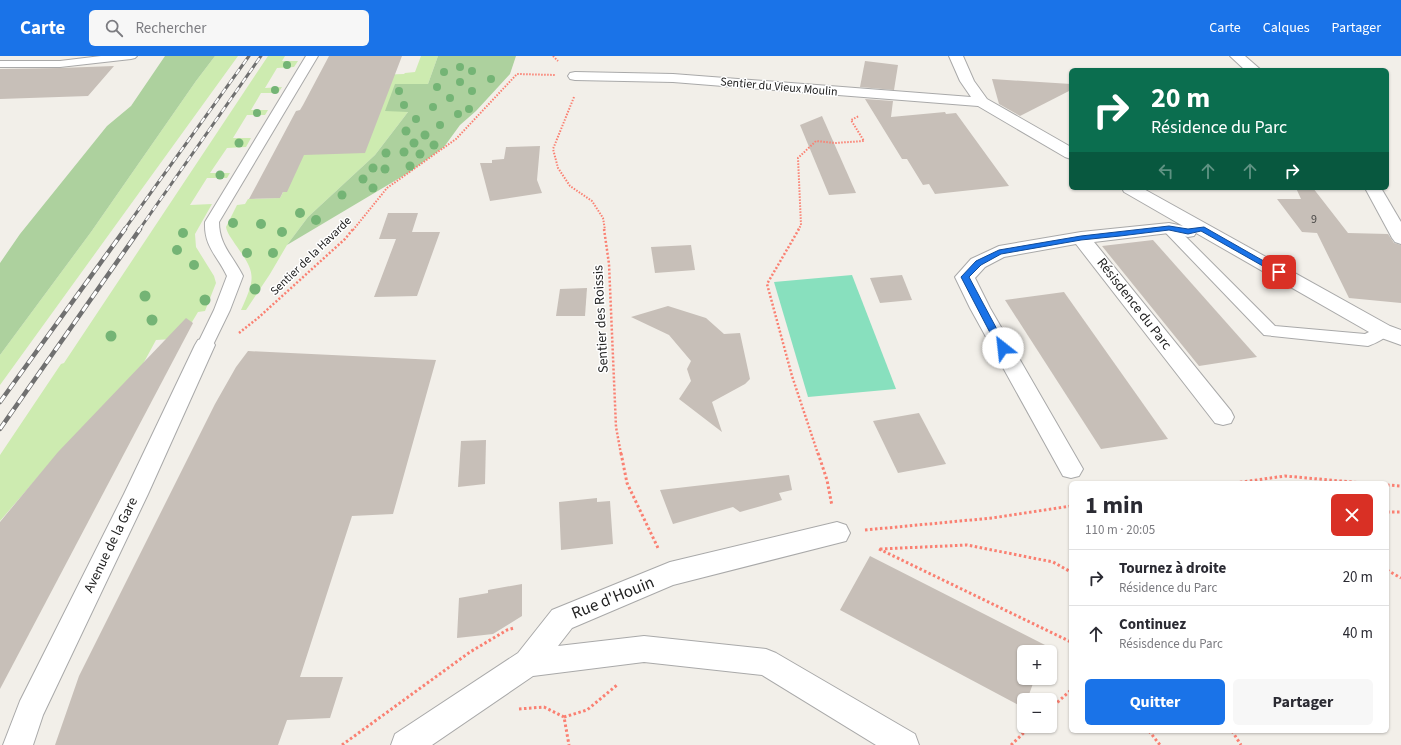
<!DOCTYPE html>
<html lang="fr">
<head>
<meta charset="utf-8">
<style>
  :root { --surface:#fff; --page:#f7f7f7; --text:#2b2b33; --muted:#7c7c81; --line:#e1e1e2; --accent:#1a73e8 }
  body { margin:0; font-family:"Source Sans 3",sans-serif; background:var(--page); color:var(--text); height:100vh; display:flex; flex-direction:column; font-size:15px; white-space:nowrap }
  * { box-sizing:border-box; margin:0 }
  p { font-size:13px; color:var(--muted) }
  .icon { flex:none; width:22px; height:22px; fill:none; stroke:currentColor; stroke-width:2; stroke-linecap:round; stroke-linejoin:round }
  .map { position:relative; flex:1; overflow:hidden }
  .drawer { position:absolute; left:1069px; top:425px; width:320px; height:252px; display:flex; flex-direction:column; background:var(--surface); border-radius:6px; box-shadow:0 1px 3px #0004 }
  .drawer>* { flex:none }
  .guide { position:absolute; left:1069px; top:12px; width:320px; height:122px; border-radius:6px; box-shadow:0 1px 3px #0004; background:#0b6e4f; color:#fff; overflow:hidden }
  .fabs { position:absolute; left:1017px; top:589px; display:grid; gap:8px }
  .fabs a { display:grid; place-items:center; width:40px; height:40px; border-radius:6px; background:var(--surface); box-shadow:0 1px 3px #0004; font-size:20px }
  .pin { position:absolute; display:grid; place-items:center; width:34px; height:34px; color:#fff; margin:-17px; border-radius:8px; box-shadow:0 2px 6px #0006 }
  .me { position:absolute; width:44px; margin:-22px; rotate:331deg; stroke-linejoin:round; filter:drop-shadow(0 0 3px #0008) }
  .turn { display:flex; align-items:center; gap:14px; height:84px; padding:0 16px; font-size:18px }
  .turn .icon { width:52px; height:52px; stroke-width:2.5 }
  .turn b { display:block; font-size:28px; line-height:34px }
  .lanes { display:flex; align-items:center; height:38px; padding:0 16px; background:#0003; justify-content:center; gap:20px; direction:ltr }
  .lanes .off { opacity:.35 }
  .round { display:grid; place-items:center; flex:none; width:42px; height:42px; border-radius:6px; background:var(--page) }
  .overview { display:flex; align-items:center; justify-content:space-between; height:68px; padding:0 16px }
  h1 { font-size:24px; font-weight:700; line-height:30px }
  .primary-button { display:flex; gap:8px; margin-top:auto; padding:8px 16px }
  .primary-button a { flex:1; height:46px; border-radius:6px; background:var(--accent); color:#fff; font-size:16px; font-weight:700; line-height:46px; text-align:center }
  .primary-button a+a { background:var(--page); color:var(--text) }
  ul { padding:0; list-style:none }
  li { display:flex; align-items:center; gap:12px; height:56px; padding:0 16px; border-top:1px solid var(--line) }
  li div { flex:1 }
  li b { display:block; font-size:15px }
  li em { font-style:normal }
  header { display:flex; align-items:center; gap:24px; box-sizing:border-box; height:56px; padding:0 20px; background:var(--accent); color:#fff }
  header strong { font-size:19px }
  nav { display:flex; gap:22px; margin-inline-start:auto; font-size:14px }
  .search { width:280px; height:36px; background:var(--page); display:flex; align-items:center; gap:10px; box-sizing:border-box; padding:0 14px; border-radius:6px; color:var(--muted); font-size:15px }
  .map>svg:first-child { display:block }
  .grass { fill:#cdebb0 }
  .forest { fill:#add19e }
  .pitch { fill:#88e0be }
  .building { fill:#c7bfb8 }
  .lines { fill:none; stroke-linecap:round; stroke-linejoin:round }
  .lane-casing { stroke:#a9a9a9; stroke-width:2 }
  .street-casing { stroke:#a9a9a9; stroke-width:2 }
  .path-far2 { stroke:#fa8072; stroke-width:2; stroke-dasharray:1.5 1.5; stroke-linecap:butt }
  .path-far1 { stroke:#fa8072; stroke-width:2.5; stroke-dasharray:2 2; stroke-linecap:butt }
  .path { stroke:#fa8072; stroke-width:3; stroke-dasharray:2.5 2.5; stroke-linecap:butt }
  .lane { fill:#fff; fill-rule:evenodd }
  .street { fill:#fff; fill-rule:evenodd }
  .rail-far1-casing { stroke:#707070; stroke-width:3 }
  .rail-casing { stroke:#707070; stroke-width:4.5 }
  .rail-far1 { stroke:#fff; stroke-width:2; stroke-dasharray:6; stroke-linecap:butt }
  .rail { stroke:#fff; stroke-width:3; stroke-dasharray:8; stroke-linecap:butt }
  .tree { fill:#74b475 }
  .route { fill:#1a73e8; stroke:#114b97 }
  .labels { text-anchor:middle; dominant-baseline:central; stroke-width:3; stroke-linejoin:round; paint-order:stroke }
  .far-street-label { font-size:12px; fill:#222; stroke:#fff }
  .number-label { font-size:12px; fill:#4b4948 }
  .street-label { font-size:14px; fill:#222; stroke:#fff }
  .near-street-label { font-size:17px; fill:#222; stroke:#fff }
</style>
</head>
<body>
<header>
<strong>Carte</strong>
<div class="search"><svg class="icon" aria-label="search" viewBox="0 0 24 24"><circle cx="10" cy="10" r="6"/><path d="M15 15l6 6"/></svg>Rechercher</div>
<nav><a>Carte</a><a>Calques</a><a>Partager</a></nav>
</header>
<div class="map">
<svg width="1401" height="689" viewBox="0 0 1401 689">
  <rect width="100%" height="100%" fill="#f2efe9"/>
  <g class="grass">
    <polygon points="215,0 238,0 0,329 0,299 91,176 196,25"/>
    <polygon points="268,0 285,0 282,5 298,5 294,11 277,12 265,32 282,31 278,37 261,37 251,54 268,54 265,59 247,59 233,82 251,82 246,91 227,92 210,117 230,117 227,122 207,122 190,149 212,148 195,178 196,191 214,220 216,227 205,255 198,256 189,271 172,283 156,284 143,308 44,414 0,465 0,399 61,308 64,307"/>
    <path d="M421,0H438L428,28L408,56L375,99L308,161L287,189L270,218L246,254H241C256,221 256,217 235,188C232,183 227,177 226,171L237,149L245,148L248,143L280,142L344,20L404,18L405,17L415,16Z"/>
  </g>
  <g class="forest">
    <polygon points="165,0 215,0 196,25 91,176 0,299 0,207 20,178 107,70 131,50"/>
    <polygon points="438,0 516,0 510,18 476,55 460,69 444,91 408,117 287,189 308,161 375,99 408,56 385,55 395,28 428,28"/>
  </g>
  <polygon class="pitch" points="852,219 896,333 808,341 774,226"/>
  <g class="building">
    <polygon points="329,0 402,0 365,97 304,99 287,136 283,136 280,142 249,143 296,55 300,54 303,49"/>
    <polygon points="865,5 898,9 894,34 860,31"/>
    <polygon points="114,10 88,40 0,43 0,13 60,12"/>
    <polygon points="992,23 1071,28 1071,34 1020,60 999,48"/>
    <polygon points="865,43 893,45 891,61 945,56 946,58 956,57 1009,130 935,138 929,128 923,129 907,103 902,103"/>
    <polygon points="822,60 856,137 829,139 800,69"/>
    <polygon points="540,90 537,124 542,137 490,145 480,107 492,107 492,104 504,103 506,91"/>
    <polygon points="1296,132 1313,132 1348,177 1388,178 1394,187 1401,189 1401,247 1349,242 1317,177 1302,176 1277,143 1301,143"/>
    <polygon points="388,157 418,157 412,176 440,176 417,240 374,241 396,183 379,183"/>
    <polygon points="1153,184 1257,301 1199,310 1102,190"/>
    <polygon points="691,189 695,214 655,217 651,191"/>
    <polygon points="902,219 912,244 880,247 870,222"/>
    <polygon points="587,232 585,260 556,260 560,233"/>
    <polygon points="1064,236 1168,383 1101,393 1005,244"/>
    <polygon points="668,250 706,262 724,278 740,277 750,323 745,328 712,346 722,376 679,343 691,325 687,313 691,305 669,279 631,261"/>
    <polygon points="186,262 193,267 0,633 0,466 58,396"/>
    <polygon points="248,295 436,304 393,458 352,460 300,621 343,621 330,662 287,664 278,689 55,689 79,620 215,348 236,311"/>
    <polygon points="919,357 946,408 898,417 873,365"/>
    <polygon points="486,384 485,428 458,431 461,385"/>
    <polygon points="789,419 792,434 779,437 782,444 740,456 733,451 673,468 660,434"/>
    <polygon points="597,442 597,446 610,445 613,488 561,494 559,446"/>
    <polygon points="870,500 1047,590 1045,596 1024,596 1024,622 1035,622 1027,644 1024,644 1024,652 840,554"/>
    <polygon points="522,528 522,560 493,578 457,582 459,542 488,537 488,534"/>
  </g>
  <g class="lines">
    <defs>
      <g id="lane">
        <polygon points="101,0 137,0 135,2 131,3 60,11 0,11 0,5 60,5"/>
        <path d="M306,0H318L219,166C219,189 233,200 243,220L230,254L211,293L205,295L199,293L197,289L214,254L227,220C217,199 204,191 205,166Z"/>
        <path d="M1169,168L1174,169L1275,270L1365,278L1383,269L1389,271L1391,275C1387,282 1376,287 1368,290L1264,279L1164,175L1162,172L1164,169Z"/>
      </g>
      <g id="street">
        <polygon points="949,0 963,0 974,25 987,43 1071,91 1071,103 1065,101 978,50 673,26 575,24 570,23 568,20 570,17 575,16 673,18 971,41 960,25"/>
        <polygon points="1230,0 1245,0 1261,14 1245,14"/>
        <polygon points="1122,132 1142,132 1390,270 1401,274 1401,289 1376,280 1196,177 1194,180 1188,181 1169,177 1094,186 1231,355 1234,361 1231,367 1223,369 1215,367 1076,188 1004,201 985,211 975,222 990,252 1083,413 1079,420 1071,422 1063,420 970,252 955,221 971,203 999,190 1081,176 1169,167 1183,170 1124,136"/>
        <polygon points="1365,132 1381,132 1401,166 1401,188 1395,186 1392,182"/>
        <polygon points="205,282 212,284 215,289 148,438 43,659 33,689 3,689 20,645 124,438 195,289 198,284"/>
        <polygon points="837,466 846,469 850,477 846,485 673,529 572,572 558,590 644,580 766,593 776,597 915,678 919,689 876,689 762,619 644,606 533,620 432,689 391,689 395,678 518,597 552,554 670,506"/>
      </g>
    </defs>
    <use href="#lane" class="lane-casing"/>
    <use href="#street" class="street-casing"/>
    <g class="path-far2">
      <polyline points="553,0 558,5"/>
      <polyline points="574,41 553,93 558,112 570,130 592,145 603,162 605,174"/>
      <polyline points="353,174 387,132 456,83 517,18 555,19"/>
      <polyline points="798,174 801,169 798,102 816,85 835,87 864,85 851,64 859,60"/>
    </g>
    <g class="path-far1">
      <polyline points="604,173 609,208 616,371 621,398"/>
      <polyline points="799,173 767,228 792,320 818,398"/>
      <polyline points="239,277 258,262 345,183 353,173"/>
    </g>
    <g class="path">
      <polyline points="621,397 627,427 658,492"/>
      <polyline points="818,397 827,424 832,450"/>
      <polyline points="1235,427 1285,420 1363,427"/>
      <polyline points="1387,429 1401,430"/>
      <polyline points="1387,456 1401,456"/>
      <polyline points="865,474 992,462 1071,450"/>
      <polyline points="879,493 1071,586"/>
      <polyline points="880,493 967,489 1053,506 1071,516"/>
      <polyline points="1387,514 1401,522"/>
      <polyline points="519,653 544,651 564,661 569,689"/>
      <polyline points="1050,653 1071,634"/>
      <polyline points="564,661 587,654 617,629"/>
      <polyline points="1149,675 1160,689"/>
      <polyline points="1232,675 1241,689"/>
      <polyline points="342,689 470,596 507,574 514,572"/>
      <polyline points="1011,689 1031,670"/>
    </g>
    <use href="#lane" class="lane"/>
    <use href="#street" class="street"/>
    <defs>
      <g id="rail-far1">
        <polyline points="124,174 249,0"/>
        <polyline points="139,174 261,0"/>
      </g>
      <g id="rail">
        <polyline points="0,346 125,173"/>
        <polyline points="0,373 140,173"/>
      </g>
    </defs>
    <use href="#rail-far1" class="rail-far1-casing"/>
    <use href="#rail" class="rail-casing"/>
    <use href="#rail-far1" class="rail-far1"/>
    <use href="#rail" class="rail"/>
  </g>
  <g class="tree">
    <circle cx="287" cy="9" r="4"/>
    <circle cx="460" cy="11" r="4"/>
    <circle cx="472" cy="15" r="4"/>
    <circle cx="444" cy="16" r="4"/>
    <circle cx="491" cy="23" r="4"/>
    <circle cx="460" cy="26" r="4"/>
    <circle cx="437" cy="31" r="4"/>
    <circle cx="275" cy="34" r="4"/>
    <circle cx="399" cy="35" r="4"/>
    <circle cx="472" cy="35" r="4"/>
    <circle cx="450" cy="42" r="4"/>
    <circle cx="404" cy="49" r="4"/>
    <circle cx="433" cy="51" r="4"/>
    <circle cx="469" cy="53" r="4"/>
    <circle cx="257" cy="57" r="4"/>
    <circle cx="458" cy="58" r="4"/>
    <circle cx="416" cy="63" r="4"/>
    <circle cx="440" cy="69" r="4"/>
    <circle cx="406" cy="75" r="4.5"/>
    <circle cx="425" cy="79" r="4.5"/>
    <circle cx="239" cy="87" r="4.5"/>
    <circle cx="414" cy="87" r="4.5"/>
    <circle cx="434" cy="89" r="4.5"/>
    <circle cx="404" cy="96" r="4.5"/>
    <circle cx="386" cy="97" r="4.5"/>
    <circle cx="420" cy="98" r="4.5"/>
    <circle cx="410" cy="110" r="4.5"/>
    <circle cx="373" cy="112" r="4.5"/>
    <circle cx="385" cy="113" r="4.5"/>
    <circle cx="220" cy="119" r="4.5"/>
    <circle cx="363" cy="123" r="4.5"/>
    <circle cx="373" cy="132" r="4.5"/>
    <circle cx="342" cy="139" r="4.5"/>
    <circle cx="300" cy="157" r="5"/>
    <circle cx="316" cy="164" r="5"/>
    <circle cx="233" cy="167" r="5"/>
    <circle cx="261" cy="168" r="5"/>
    <circle cx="282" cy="176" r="5"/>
    <circle cx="183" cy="177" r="5"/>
    <circle cx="177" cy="194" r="5"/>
    <circle cx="247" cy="197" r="5"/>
    <circle cx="273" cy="197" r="5"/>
    <circle cx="194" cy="209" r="5"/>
    <circle cx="255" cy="233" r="5.5"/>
    <circle cx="145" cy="240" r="5.5"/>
    <circle cx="205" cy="244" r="5.5"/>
    <circle cx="152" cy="264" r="5.5"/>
    <circle cx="111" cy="280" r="5.5"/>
  </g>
  <polygon class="route" points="1169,170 1188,173 1204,171 1283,216 1282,218 1277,218 1201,175 1188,178 1169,174 1120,180 1081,184 1001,198 981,209 969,221 1007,292 1003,295 998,292 961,221 976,205 999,194 1081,180"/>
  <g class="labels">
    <g class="far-street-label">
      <text transform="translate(779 31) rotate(5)">Sentier du Vieux Moulin</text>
      <text transform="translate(311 200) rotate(-44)">Sentier de la Havarde</text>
    </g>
    <g class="number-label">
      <text x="1314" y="163">9</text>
    </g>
    <g class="street-label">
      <text transform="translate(1134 248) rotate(52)">Résisdence du Parc</text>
      <text transform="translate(601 263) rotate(-93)">Sentier des Roissis</text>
      <text transform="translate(111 489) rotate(-64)">Avenue de la Gare</text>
    </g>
    <g class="near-street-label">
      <text transform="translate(613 542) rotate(-22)">Rue d'Houin</text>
    </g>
  </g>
</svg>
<div class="fabs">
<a>+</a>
<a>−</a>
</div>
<div class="pin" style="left:1279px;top:216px;background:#d93025"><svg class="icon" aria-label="arrive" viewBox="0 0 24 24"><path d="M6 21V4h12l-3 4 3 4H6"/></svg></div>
<svg class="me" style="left:1003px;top:292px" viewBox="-20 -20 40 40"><circle r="19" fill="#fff"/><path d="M0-13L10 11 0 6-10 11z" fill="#1a73e8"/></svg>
<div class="guide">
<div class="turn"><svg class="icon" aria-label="right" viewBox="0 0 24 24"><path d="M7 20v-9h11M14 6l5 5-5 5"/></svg><div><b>20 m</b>Résidence du Parc</div></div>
<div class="lanes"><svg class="icon off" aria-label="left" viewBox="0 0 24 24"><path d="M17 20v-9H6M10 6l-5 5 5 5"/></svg><svg class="icon off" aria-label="ahead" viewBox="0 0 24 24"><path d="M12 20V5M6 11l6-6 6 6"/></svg><svg class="icon off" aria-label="ahead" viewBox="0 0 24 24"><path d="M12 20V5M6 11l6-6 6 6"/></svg><svg class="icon" aria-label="right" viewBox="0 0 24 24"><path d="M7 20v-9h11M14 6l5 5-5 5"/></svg></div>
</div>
<section class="drawer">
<div class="overview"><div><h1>1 min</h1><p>110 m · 20:05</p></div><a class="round" style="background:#d93025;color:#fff"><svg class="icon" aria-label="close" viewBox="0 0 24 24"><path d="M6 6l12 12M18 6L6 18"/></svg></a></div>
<ul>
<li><svg class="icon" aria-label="right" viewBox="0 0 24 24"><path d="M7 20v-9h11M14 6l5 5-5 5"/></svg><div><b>Tournez à droite</b><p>Résidence du Parc</p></div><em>20 m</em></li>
<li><svg class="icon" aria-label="ahead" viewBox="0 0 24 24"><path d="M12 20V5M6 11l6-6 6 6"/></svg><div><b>Continuez</b><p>Résisdence du Parc</p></div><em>40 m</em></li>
</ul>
<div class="primary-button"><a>Quitter</a><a>Partager</a></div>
</section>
</div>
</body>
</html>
